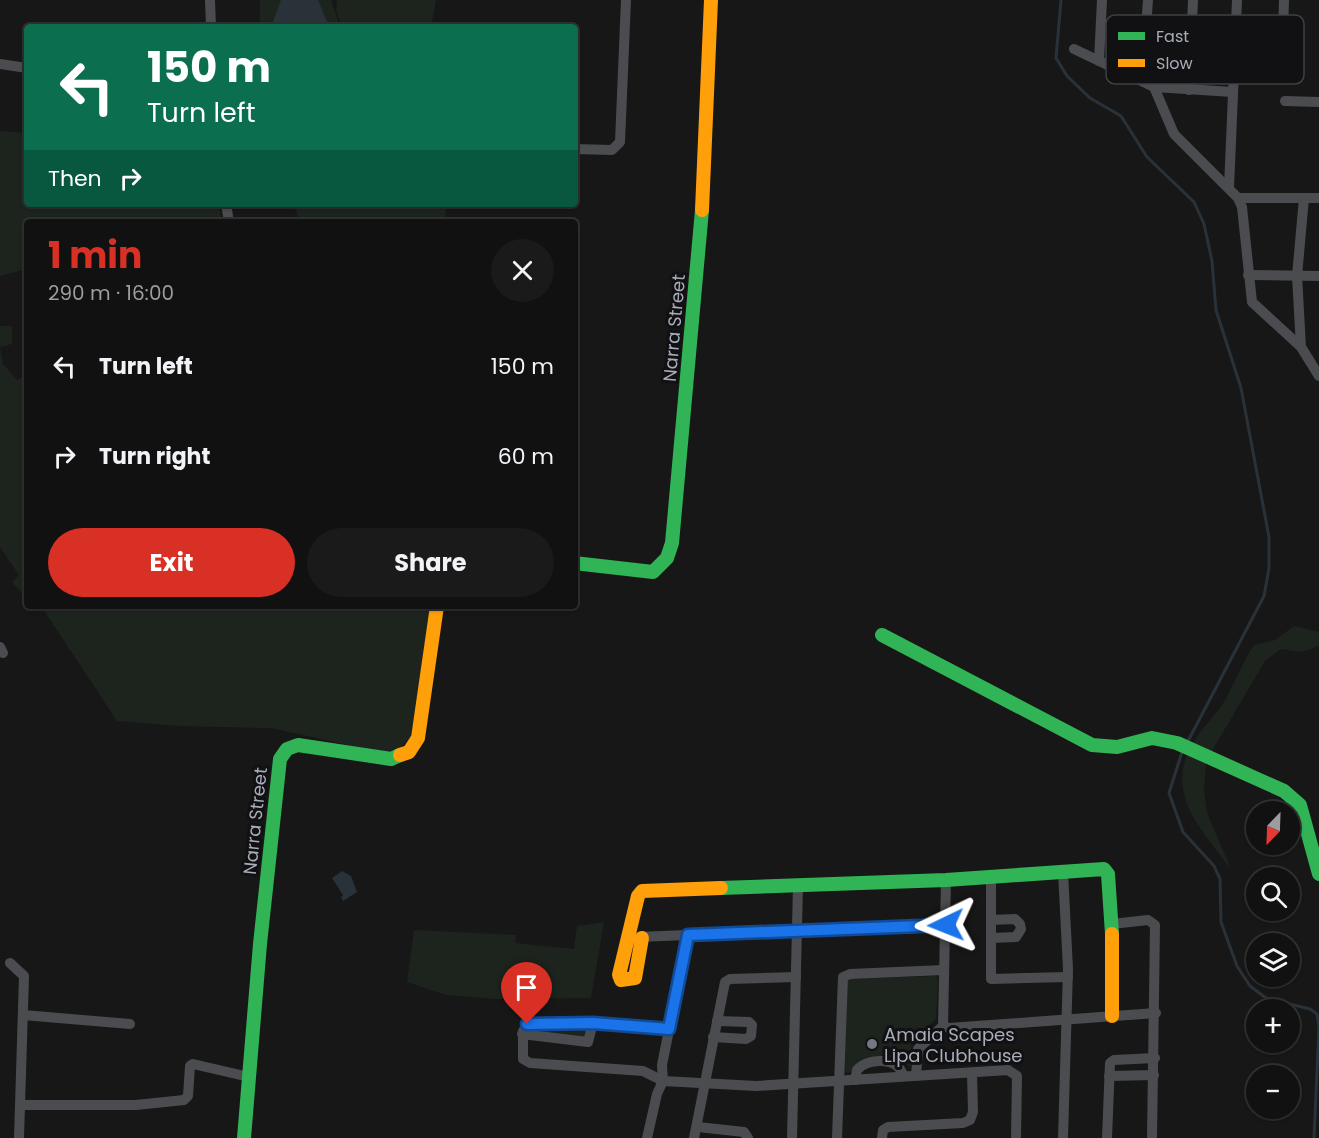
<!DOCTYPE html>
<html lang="en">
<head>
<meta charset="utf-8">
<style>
  :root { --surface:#111; --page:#1a1a1a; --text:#f1f3f6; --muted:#9c9d9f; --line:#303131; --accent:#d93025 }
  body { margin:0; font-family:Poppins,sans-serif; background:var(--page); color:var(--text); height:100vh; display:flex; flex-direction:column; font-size:22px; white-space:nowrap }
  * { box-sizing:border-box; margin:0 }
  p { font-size:20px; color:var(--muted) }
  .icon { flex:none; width:33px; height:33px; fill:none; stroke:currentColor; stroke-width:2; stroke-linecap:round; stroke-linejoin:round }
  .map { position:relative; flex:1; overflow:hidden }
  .panel { position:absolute; left:24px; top:219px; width:554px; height:390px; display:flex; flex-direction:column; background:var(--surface); border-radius:6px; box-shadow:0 2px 4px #0004,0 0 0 2px var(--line) }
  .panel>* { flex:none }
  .top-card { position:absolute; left:24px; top:24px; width:554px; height:183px; border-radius:6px; box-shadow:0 2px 4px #0004,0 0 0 2px var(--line); background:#0b6e4f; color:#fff; overflow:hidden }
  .needle { width:39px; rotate:203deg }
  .tools { position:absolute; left:1246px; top:801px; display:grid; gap:12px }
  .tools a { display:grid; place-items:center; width:54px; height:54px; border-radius:50%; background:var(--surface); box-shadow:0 2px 4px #0004,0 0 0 2px var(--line); font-size:30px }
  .pin { position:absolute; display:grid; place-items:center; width:51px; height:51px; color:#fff; margin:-62px -26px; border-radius:50% 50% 50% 0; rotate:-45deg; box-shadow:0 0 6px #0007 }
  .pin .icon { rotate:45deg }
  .me { position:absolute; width:66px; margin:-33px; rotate:268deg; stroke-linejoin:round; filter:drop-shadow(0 0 4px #0008) }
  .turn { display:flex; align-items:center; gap:21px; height:126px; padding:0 24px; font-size:27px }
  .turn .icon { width:78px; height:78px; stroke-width:2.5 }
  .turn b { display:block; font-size:42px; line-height:51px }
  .then { display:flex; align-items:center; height:57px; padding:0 24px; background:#0003; gap:12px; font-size:22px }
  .round { display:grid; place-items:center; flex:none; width:63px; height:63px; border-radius:32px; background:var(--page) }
  .overview { display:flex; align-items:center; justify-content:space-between; height:102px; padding:0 24px }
  h1 { font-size:36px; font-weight:700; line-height:45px; color:var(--accent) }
  .button { display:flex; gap:12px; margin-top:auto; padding:12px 24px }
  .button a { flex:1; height:69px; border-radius:36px; background:var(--accent); color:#fff; font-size:24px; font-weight:700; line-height:69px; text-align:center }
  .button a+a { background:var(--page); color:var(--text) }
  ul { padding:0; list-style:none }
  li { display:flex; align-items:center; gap:18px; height:90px; padding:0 24px }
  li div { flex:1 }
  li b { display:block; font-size:22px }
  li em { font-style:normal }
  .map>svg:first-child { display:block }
  .green { fill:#1d241e }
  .water { fill:#2a3239 }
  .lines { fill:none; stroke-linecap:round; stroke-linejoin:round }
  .stream { stroke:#2a3239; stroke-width:3 }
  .street { stroke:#4b4c50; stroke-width:10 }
  .fast { stroke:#30b455; stroke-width:14 }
  .slow { stroke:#ff9f0a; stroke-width:14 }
  .route-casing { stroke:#114b97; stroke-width:15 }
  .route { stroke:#1a73e8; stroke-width:10 }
  .poi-dot { fill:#757880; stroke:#111113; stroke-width:2 }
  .labels { text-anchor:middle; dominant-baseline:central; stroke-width:6; stroke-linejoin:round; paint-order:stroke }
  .street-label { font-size:18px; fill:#a8adb8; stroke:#111113 }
  .poi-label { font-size:18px; fill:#a8adb8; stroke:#111113; text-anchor:start }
  .key { fill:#111113; stroke:#3e4045; stroke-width:1.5 }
  .key-label { font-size:16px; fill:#a8adb8 }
</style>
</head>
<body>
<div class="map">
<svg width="1319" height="1138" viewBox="0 0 1319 1138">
  <rect width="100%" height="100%" fill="#171717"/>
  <g class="green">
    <polygon points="260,0 331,0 340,27 260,27"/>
    <polygon points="337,0 436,0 431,27 342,27 336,10"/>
    <polygon points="0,131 27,133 27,204 219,204 221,219 208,222 27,222 27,269 0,276"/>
    <polygon points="294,204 445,204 446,222 300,222"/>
    <polygon points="0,326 12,326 12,344 0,347 3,364 17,380 27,374 27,599 12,582 19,575 0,547"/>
    <polygon points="41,606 432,606 411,737 400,748 384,753 271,728 177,726 117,721"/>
    <path d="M1294,626L1319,632V646L1302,652L1281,649L1265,661L1206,761L1204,791L1207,813L1231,869C1202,830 1163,793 1193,743C1202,728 1215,716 1224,702C1235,683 1242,663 1254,645L1275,640Z"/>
    <polygon points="604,922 591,998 497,999 446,995 407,982 414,930 516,935 515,943 574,949 577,926"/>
    <polygon points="936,976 938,978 936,1019 911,1045 911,1067 889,1056 867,1057 849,1073 845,1072 846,982 849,979"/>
    <polygon points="537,1028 585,1028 587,1029 586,1037 531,1030"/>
  </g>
  <g class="water">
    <polygon points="281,0 318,0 329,27 271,27"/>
    <polygon points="342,871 351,876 357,892 343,901 341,897 343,895 332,878"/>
  </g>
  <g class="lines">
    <g class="stream">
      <polyline points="1061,0 1056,58 1067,76 1090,98 1121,116 1147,157 1194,202 1204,224 1212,261 1216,310 1241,388 1269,537 1269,568 1264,596 1187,743"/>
      <polyline points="1182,752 1169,793 1183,832 1214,866 1220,879 1221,922 1237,966 1250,986 1266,998 1310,1009 1317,1014 1319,1027 1314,1138"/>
    </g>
    <g class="street">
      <polyline points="210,0 211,27"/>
      <polyline points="1283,31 1284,0"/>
      <polyline points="1074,49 1154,87 1174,134 1238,198 1242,207 1252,302 1301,347 1319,376"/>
      <polyline points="1099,61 1102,0"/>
      <polyline points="0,64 27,68"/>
      <polyline points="1142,81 1148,0"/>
      <polyline points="1154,87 1233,92"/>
      <polyline points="1189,90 1193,0"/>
      <polyline points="1285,101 1319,102"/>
      <polyline points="574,149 612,150 620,142 626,0"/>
      <polyline points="1229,188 1237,0"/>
      <polyline points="1238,198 1319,198"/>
      <polyline points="226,204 229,222"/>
      <polyline points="1248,275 1319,276"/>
      <polyline points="1301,347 1297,276 1304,198"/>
      <polyline points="0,647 3,653"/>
      <polyline points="991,876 991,979 1068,977"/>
      <polyline points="1112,924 1148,920 1155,925 1152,1138"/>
      <polyline points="637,937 946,925"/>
      <polyline points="991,938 1016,937 1021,929 1020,924 1015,919 991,920"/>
      <polyline points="10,963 24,976 19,1138"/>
      <polyline points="23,1015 130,1024"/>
      <polyline points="943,1026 946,880"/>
      <polyline points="669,1029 593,1023 530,1023 523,1031 523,1059 530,1063 643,1071 663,1081 756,1086 1008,1070 1017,1076 1016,1138"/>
      <polyline points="522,1034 588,1042 593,1023"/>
      <polyline points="713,1037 746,1039 751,1036 752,1025 749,1022 717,1021"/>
      <polyline points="916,1076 918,1049 943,1026 949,1028 1156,1013"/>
      <polyline points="1109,1076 1154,1075"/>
      <path d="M855,1080L857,1070C868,1057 899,1057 903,1076"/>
      <polyline points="21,1105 136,1105 184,1100 188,1096 190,1066 193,1064 249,1077"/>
      <polyline points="698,1127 744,1132 748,1138"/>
      <polyline points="647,1138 657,1094 663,1081 662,1065 688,935"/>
      <polyline points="694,1138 725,982 730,979 796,977"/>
      <polyline points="792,1138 798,885"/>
      <polyline points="837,1138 843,977 850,974 944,970"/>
      <polyline points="882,1138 883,1130 888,1127 963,1123 970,1120 973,1112 972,1073"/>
      <polyline points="1063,1138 1068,969 1063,872"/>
      <polyline points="1107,1138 1110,1063 1114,1060 1155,1058"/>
    </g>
    <g class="fast">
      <polyline points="574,563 653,572 667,558 672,543 702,210"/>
      <polyline points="882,635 1092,745 1117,747 1152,738 1177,743 1284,791 1300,805 1319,874"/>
      <polyline points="721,888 946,880 1104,869 1108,874 1112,934"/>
      <polyline points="244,1138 260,944 280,759 287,749 298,745 391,759 400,755"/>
    </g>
    <g class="slow">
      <polyline points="702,210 711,0"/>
      <polyline points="400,755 409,752 418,738 437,606"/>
      <polyline points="1112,934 1112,1016"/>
      <polyline points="642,938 635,978 621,980 619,975 638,896 642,891 721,888"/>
    </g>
  </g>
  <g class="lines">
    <defs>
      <polyline id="route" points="527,1024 593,1023 669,1029 688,935 946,925"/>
    </defs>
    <use href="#route" class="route-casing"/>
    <use href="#route" class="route"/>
  </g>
  <circle class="poi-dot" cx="872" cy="1044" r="6"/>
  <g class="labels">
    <g class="street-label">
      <text transform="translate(674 328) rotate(-85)">Narra Street</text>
      <text transform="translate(255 821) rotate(-84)">Narra Street</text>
    </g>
    <g class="poi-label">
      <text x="884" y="1034">Amaia Scapes<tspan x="884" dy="21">Lipa Clubhouse</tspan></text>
    </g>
  </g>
  <rect x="1106" y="15" width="198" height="69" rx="9" class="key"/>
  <rect x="1118" y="32" width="27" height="8" fill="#30b455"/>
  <rect x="1118" y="59" width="27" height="8" fill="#ff9f0a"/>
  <g class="key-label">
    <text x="1156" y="42">Fast</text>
    <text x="1156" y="69">Slow</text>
  </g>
</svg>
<div class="tools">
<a><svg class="needle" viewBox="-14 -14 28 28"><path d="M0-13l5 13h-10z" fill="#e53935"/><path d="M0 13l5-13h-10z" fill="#9c9d9f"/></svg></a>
<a><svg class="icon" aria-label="search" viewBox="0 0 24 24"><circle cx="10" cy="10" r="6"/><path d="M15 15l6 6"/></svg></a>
<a><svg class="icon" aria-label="layers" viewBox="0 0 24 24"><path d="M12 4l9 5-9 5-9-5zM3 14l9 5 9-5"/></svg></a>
<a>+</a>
<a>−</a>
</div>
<div class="pin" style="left:527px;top:1024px;background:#d93025"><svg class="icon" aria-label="arrive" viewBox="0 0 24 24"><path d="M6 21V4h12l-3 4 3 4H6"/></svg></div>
<svg class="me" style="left:946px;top:925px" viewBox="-20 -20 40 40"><path d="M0-17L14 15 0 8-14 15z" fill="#1a73e8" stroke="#fff" stroke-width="4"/></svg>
<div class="top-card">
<div class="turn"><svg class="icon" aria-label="left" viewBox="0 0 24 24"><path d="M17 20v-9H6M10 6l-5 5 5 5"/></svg><div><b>150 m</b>Turn left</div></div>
<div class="then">Then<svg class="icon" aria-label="right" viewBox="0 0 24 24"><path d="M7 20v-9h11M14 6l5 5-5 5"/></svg></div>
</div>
<section class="panel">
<div class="overview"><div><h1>1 min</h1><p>290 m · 16:00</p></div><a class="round"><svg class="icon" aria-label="close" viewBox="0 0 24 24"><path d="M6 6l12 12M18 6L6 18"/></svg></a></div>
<ul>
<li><svg class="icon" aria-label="left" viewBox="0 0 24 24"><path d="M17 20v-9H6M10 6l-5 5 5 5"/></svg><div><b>Turn left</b></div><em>150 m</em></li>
<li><svg class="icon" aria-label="right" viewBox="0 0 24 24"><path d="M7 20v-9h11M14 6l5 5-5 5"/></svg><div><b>Turn right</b></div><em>60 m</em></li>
</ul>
<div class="button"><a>Exit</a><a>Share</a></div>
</section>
</div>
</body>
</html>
